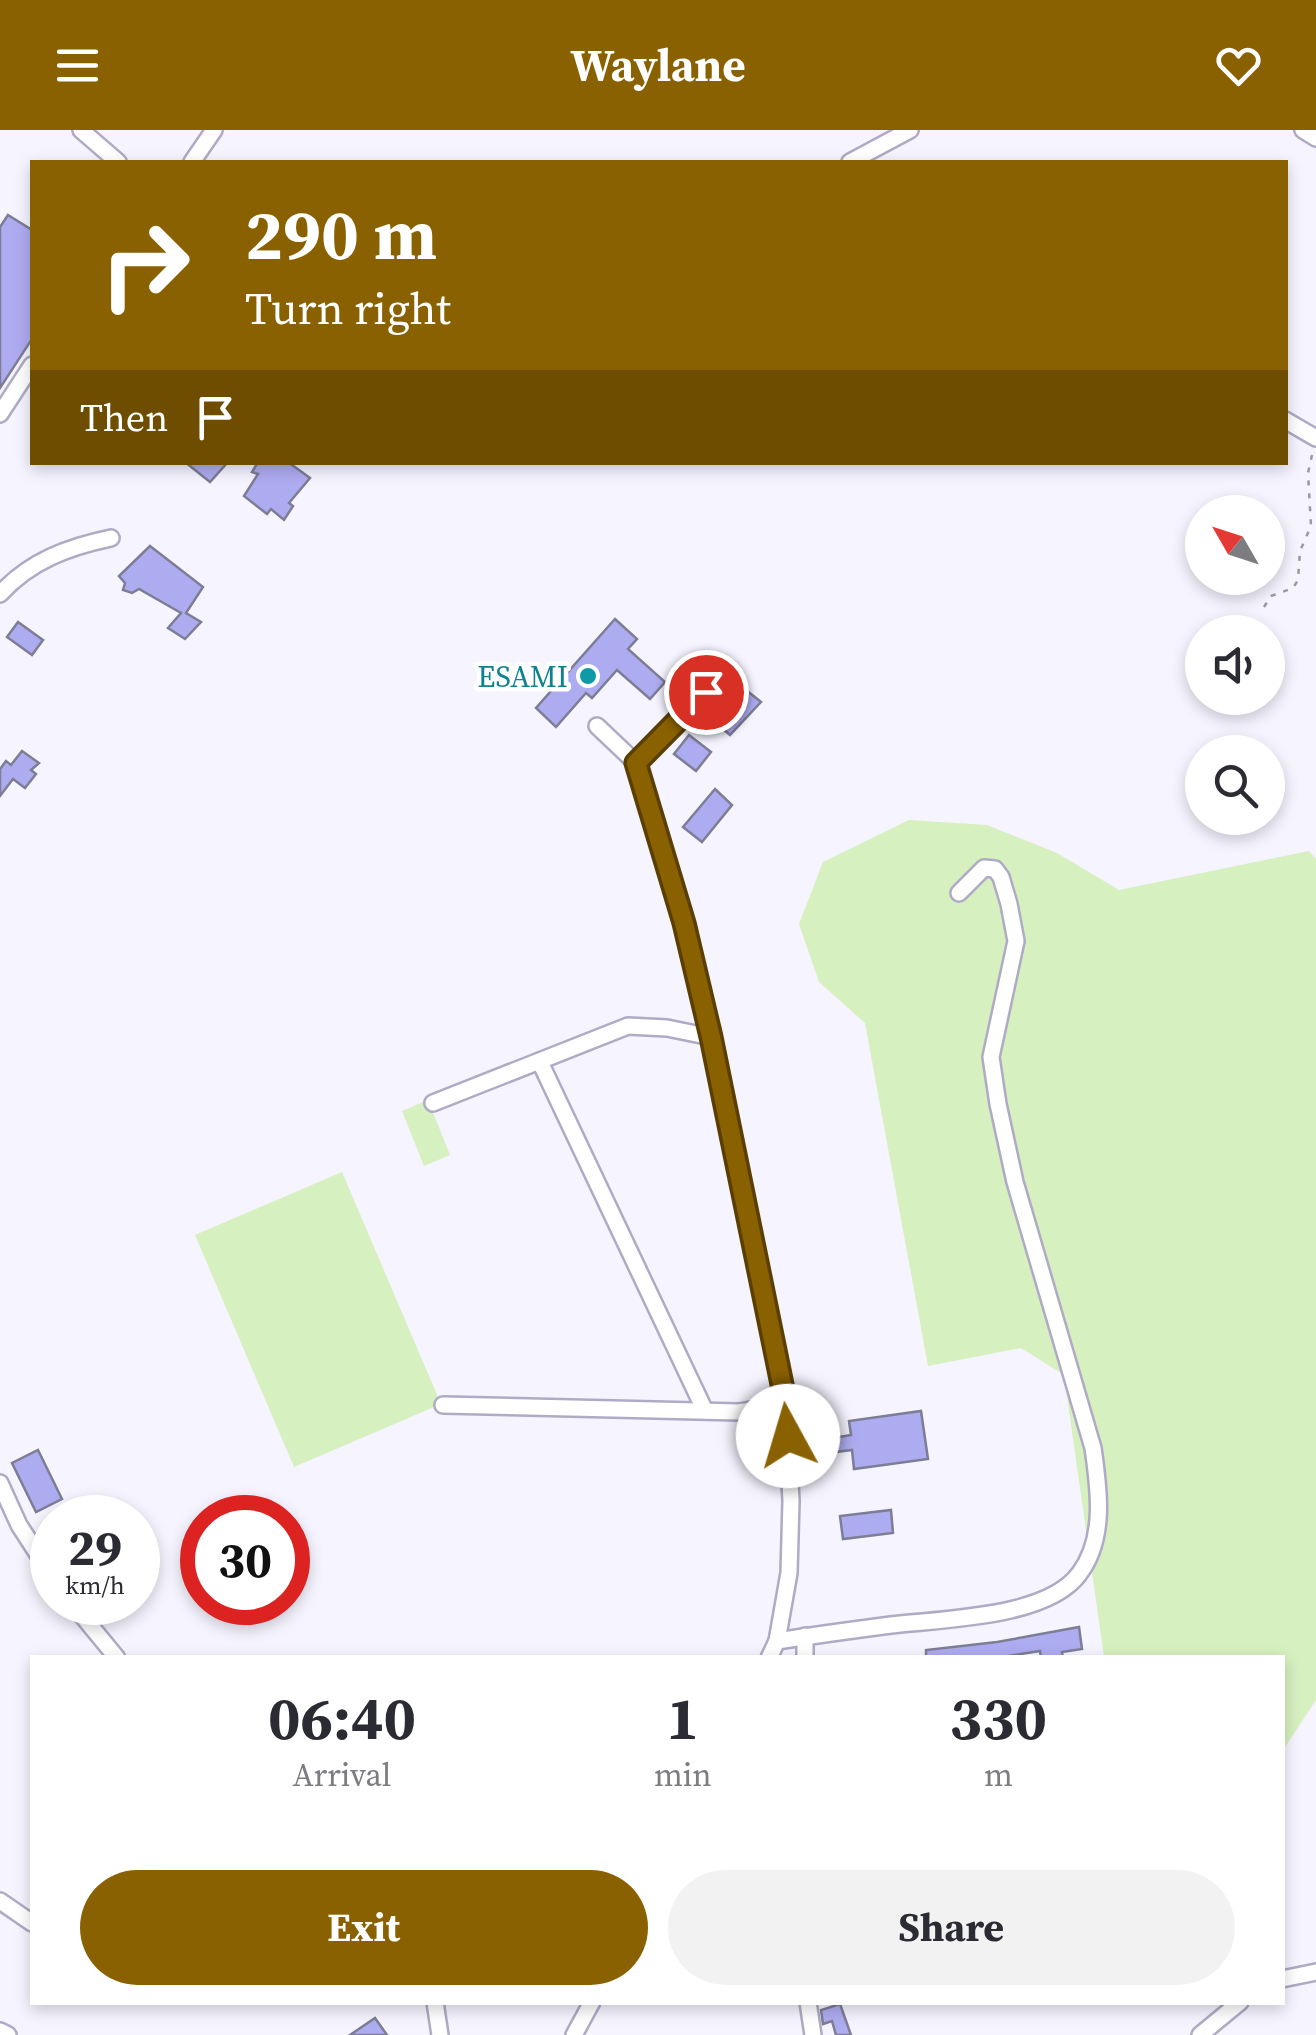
<!DOCTYPE html>
<html lang="en">
<head>
<meta charset="utf-8">
<style>
  :root { --surface:#fff; --page:#f2f2f3; --text:#2b2b33; --muted:#7c7c81; --accent:#8a6101 }
  body { margin:0; font-family:"Source Serif 4",serif; background:var(--page); color:var(--text); height:100vh; display:flex; flex-direction:column; font-size:38px; white-space:nowrap }
  * { box-sizing:border-box; margin:0 }
  p { font-size:32px; color:var(--muted) }
  .icon { flex:none; width:55px; height:55px; fill:none; stroke:currentColor; stroke-width:2; stroke-linecap:round; stroke-linejoin:round }
  .map { position:relative; flex:1; overflow:hidden }
  .drawer { position:absolute; left:30px; top:1525px; width:1255px; height:350px; display:flex; flex-direction:column; background:var(--surface); border-radius:0px; box-shadow:0 5px 15px #0003 }
  .drawer>* { flex:none }
  .banner { position:absolute; left:30px; top:30px; width:1258px; height:305px; border-radius:0px; box-shadow:0 5px 15px #0003; background:#8a6101; color:#fff; overflow:hidden }
  .needle { width:65px; rotate:309deg }
  .buttons { position:absolute; left:1185px; top:365px; display:grid; gap:20px }
  .buttons a { display:grid; place-items:center; width:100px; height:100px; border-radius:50%; background:var(--surface); box-shadow:0 5px 15px #0003; font-size:50px }
  .speed { position:absolute; left:30px; top:1365px; display:flex; gap:20px; font-size:50px; font-weight:700; text-align:center }
  .speed>* { display:grid; place-content:center; width:130px; height:130px; border-radius:50%; background:var(--surface); box-shadow:0 5px 15px #0003; line-height:1 }
  .speed small { font-size:25px; font-weight:400 }
  .speed .limit { border:15px solid #d22; background:#fff; color:#111 }
  .pin { position:absolute; display:grid; place-items:center; width:85px; height:85px; color:#fff; margin:-42px; border:5px solid #fff; border-radius:50%; box-shadow:0 2px 10px #0007 }
  .me { position:absolute; width:110px; margin:-55px; rotate:354deg; stroke-linejoin:round; filter:drop-shadow(0 0 8px #0008) }
  .turn { display:flex; align-items:center; gap:35px; height:210px; padding:0 50px; font-size:45px }
  .turn .icon { width:130px; height:130px; stroke-width:2.5 }
  .turn b { display:block; font-size:70px; line-height:85px }
  .then { display:flex; align-items:center; height:95px; padding:0 50px; background:#0003; gap:20px; font-size:38px }
  .eta { display:flex; justify-content:space-evenly; align-items:center; height:170px; text-align:center }
  .eta b { font-size:60px; font-weight:700; line-height:70px }
  .primary-button { display:flex; gap:20px; margin-top:auto; padding:20px 50px }
  .primary-button a { flex:1; height:115px; border-radius:60px; background:var(--accent); color:#fff; font-size:40px; font-weight:700; line-height:115px; text-align:center }
  .primary-button a+a { background:var(--page); color:var(--text) }
  header { display:flex; justify-content:space-between; align-items:center; height:130px; padding:0 50px; background:var(--accent); color:#fff; font-size:45px; font-weight:700 }
  .map>svg:first-child { display:block }
  .green { fill:#d7f0bf }
  .building { fill:#aeacf1; stroke:#7d7d95; stroke-width:2.5 }
  .lines { fill:none; stroke-linecap:round; stroke-linejoin:round }
  .minor-casing { stroke:#afabc5; stroke-width:20 }
  .path { stroke:#9a99a3; stroke-width:2.5; stroke-dasharray:5 8; stroke-linecap:butt }
  .minor { stroke:#fff; stroke-width:15 }
  .route-casing { stroke:#5a3f01; stroke-width:25 }
  .route { stroke:#8a6101; stroke-width:18 }
  .culture-dot { fill:#0f9aa8; stroke:#fff; stroke-width:4 }
  .labels { text-anchor:middle; dominant-baseline:central; stroke-width:9; stroke-linejoin:round; paint-order:stroke }
  .culture-label { font-size:30px; fill:#0d838f; stroke:#fff; text-anchor:end }
</style>
</head>
<body>
<header><svg class="icon" aria-label="menu" viewBox="0 0 24 24"><path d="M4 6h16M4 12h16M4 18h16"/></svg>Waylane<svg class="icon" aria-label="heart" viewBox="0 0 24 24"><path d="M12 20l-8-8c-3-5 5-10 8-4 3-6 11-1 8 4z"/></svg></header>
<div class="map">
<svg width="1316" height="1905" viewBox="0 0 1316 1905">
  <rect width="100%" height="100%" fill="#f5f4ff"/>
  <g class="green">
    <polygon points="909,690 987,695 1057,723 1119,760 1309,721 1316,729 1316,1570 1283,1620 1282,1528 1104,1527 1064,1245 1021,1218 928,1236 865,893 819,852 799,794 823,732"/>
    <polygon points="428,970 450,1025 424,1036 402,981"/>
    <polygon points="342,1042 441,1274 294,1337 195,1105"/>
  </g>
  <g class="building">
    <polygon points="8,85 32,100 32,209 0,258 0,97"/>
    <polygon points="185,332 228,332 210,352"/>
    <polygon points="258,332 288,332 310,348 289,373 293,376 284,390 271,379 267,384 244,366 258,344 252,342"/>
    <polygon points="150,416 203,457 186,483 201,492 185,509 168,498 181,483 139,459 132,463 123,460 125,453 119,446"/>
    <polygon points="615,489 637,509 628,519 665,552 650,569 617,540 592,568 586,563 556,597 536,578"/>
    <polygon points="18,492 43,510 32,525 7,507"/>
    <polygon points="746,560 761,572 730,605 710,588 725,569 733,576"/>
    <polygon points="689,605 711,622 696,641 674,624"/>
    <polygon points="22,621 39,633 31,640 36,644 25,658 13,649 0,666 0,639 6,631 11,635"/>
    <polygon points="715,659 732,675 702,712 683,697"/>
    <polygon points="921,1281 928,1329 854,1339 852,1320 835,1322 833,1308 851,1305 849,1291"/>
    <polygon points="38,1320 62,1369 36,1382 12,1333"/>
    <polygon points="891,1380 893,1403 843,1409 840,1386"/>
    <polygon points="1079,1497 1082,1519 1062,1522 1063,1528 1041,1528 1040,1521 996,1528 926,1528 926,1520 997,1512"/>
    <polygon points="840,1874 851,1905 836,1905 832,1891 823,1894 821,1880"/>
    <polygon points="375,1888 387,1905 350,1905"/>
  </g>
  <g class="lines">
    <defs>
      <g id="minor">
        <polyline points="81,0 118,32"/>
        <polyline points="1303,0 1316,8"/>
        <polyline points="192,32 214,0"/>
        <polyline points="850,32 910,0"/>
        <polyline points="0,284 32,235"/>
        <polyline points="1285,290 1316,308"/>
        <path d="M0,464C30,431 68,417 111,408"/>
        <polyline points="597,596 636,633 684,793 711,907 786,1274 791,1371 789,1443 777,1511 769,1528"/>
        <polyline points="636,633 706,562"/>
        <polyline points="540,932 705,1281"/>
        <polyline points="433,973 628,896 667,898 711,907"/>
        <polyline points="443,1275 739,1282 786,1274"/>
        <polyline points="0,1353 19,1395 52,1446"/>
        <polyline points="71,1472 117,1528"/>
        <polyline points="805,1506 805,1528"/>
        <path d="M777,1511C815,1505 853,1500 891,1495C941,1489 1047,1488 1079,1444C1106,1409 1099,1359 1093,1318L1015,1052L998,974L991,927L1016,811L1009,774L1001,747L995,739L984,738L959,763"/>
        <polyline points="0,1771 32,1793"/>
        <polyline points="1282,1849 1316,1842"/>
        <polyline points="435,1872 440,1905"/>
        <polyline points="808,1872 813,1905"/>
        <polyline points="0,1901 8,1905"/>
        <polyline points="574,1905 592,1872"/>
        <polyline points="1200,1905 1240,1872"/>
      </g>
    </defs>
    <use href="#minor" class="minor-casing"/>
    <polyline class="path" points="1264,477 1271,466 1293,458 1298,450 1300,421 1311,396 1308,343 1312,325"/>
    <use href="#minor" class="minor"/>
  </g>
  <g class="lines">
    <defs>
      <polyline id="route" points="706,562 636,633 684,793 711,907 786,1274 788,1306"/>
    </defs>
    <use href="#route" class="route-casing"/>
    <use href="#route" class="route"/>
  </g>
  <circle class="culture-dot" cx="588" cy="546" r="10"/>
  <g class="labels">
    <g class="culture-label">
      <text x="568" y="546">ESAMI</text>
    </g>
  </g>
</svg>
<div class="buttons">
<a><svg class="needle" viewBox="-14 -14 28 28"><path d="M0-13l5 13h-10z" fill="#e53935"/><path d="M0 13l5-13h-10z" fill="#7c7c81"/></svg></a>
<a><svg class="icon" aria-label="sound" viewBox="0 0 24 24"><path d="M4 9h4l5-4v14l-5-4H4zM17 9q2 3 0 6"/></svg></a>
<a><svg class="icon" aria-label="search" viewBox="0 0 24 24"><circle cx="10" cy="10" r="6"/><path d="M15 15l6 6"/></svg></a>
</div>
<div class="speed"><div>29<small>km/h</small></div><div class="limit">30</div></div>
<div class="pin" style="left:706px;top:562px;background:#d93025"><svg class="icon" aria-label="arrive" viewBox="0 0 24 24"><path d="M6 21V4h12l-3 4 3 4H6"/></svg></div>
<svg class="me" style="left:788px;top:1306px" viewBox="-20 -20 40 40"><circle r="19" fill="#fff"/><path d="M0-13L10 11 0 6-10 11z" fill="#8a6101"/></svg>
<div class="banner">
<div class="turn"><svg class="icon" aria-label="right" viewBox="0 0 24 24"><path d="M7 20v-9h11M14 6l5 5-5 5"/></svg><div><b>290 m</b>Turn right</div></div>
<div class="then">Then<svg class="icon" aria-label="arrive" viewBox="0 0 24 24"><path d="M6 21V4h12l-3 4 3 4H6"/></svg></div>
</div>
<section class="drawer">
<div class="eta">
<div><b>06:40</b><p>Arrival</p></div>
<div><b>1</b><p>min</p></div>
<div><b>330</b><p>m</p></div>
</div>
<div class="primary-button"><a>Exit</a><a>Share</a></div>
</section>
</div>
</body>
</html>
